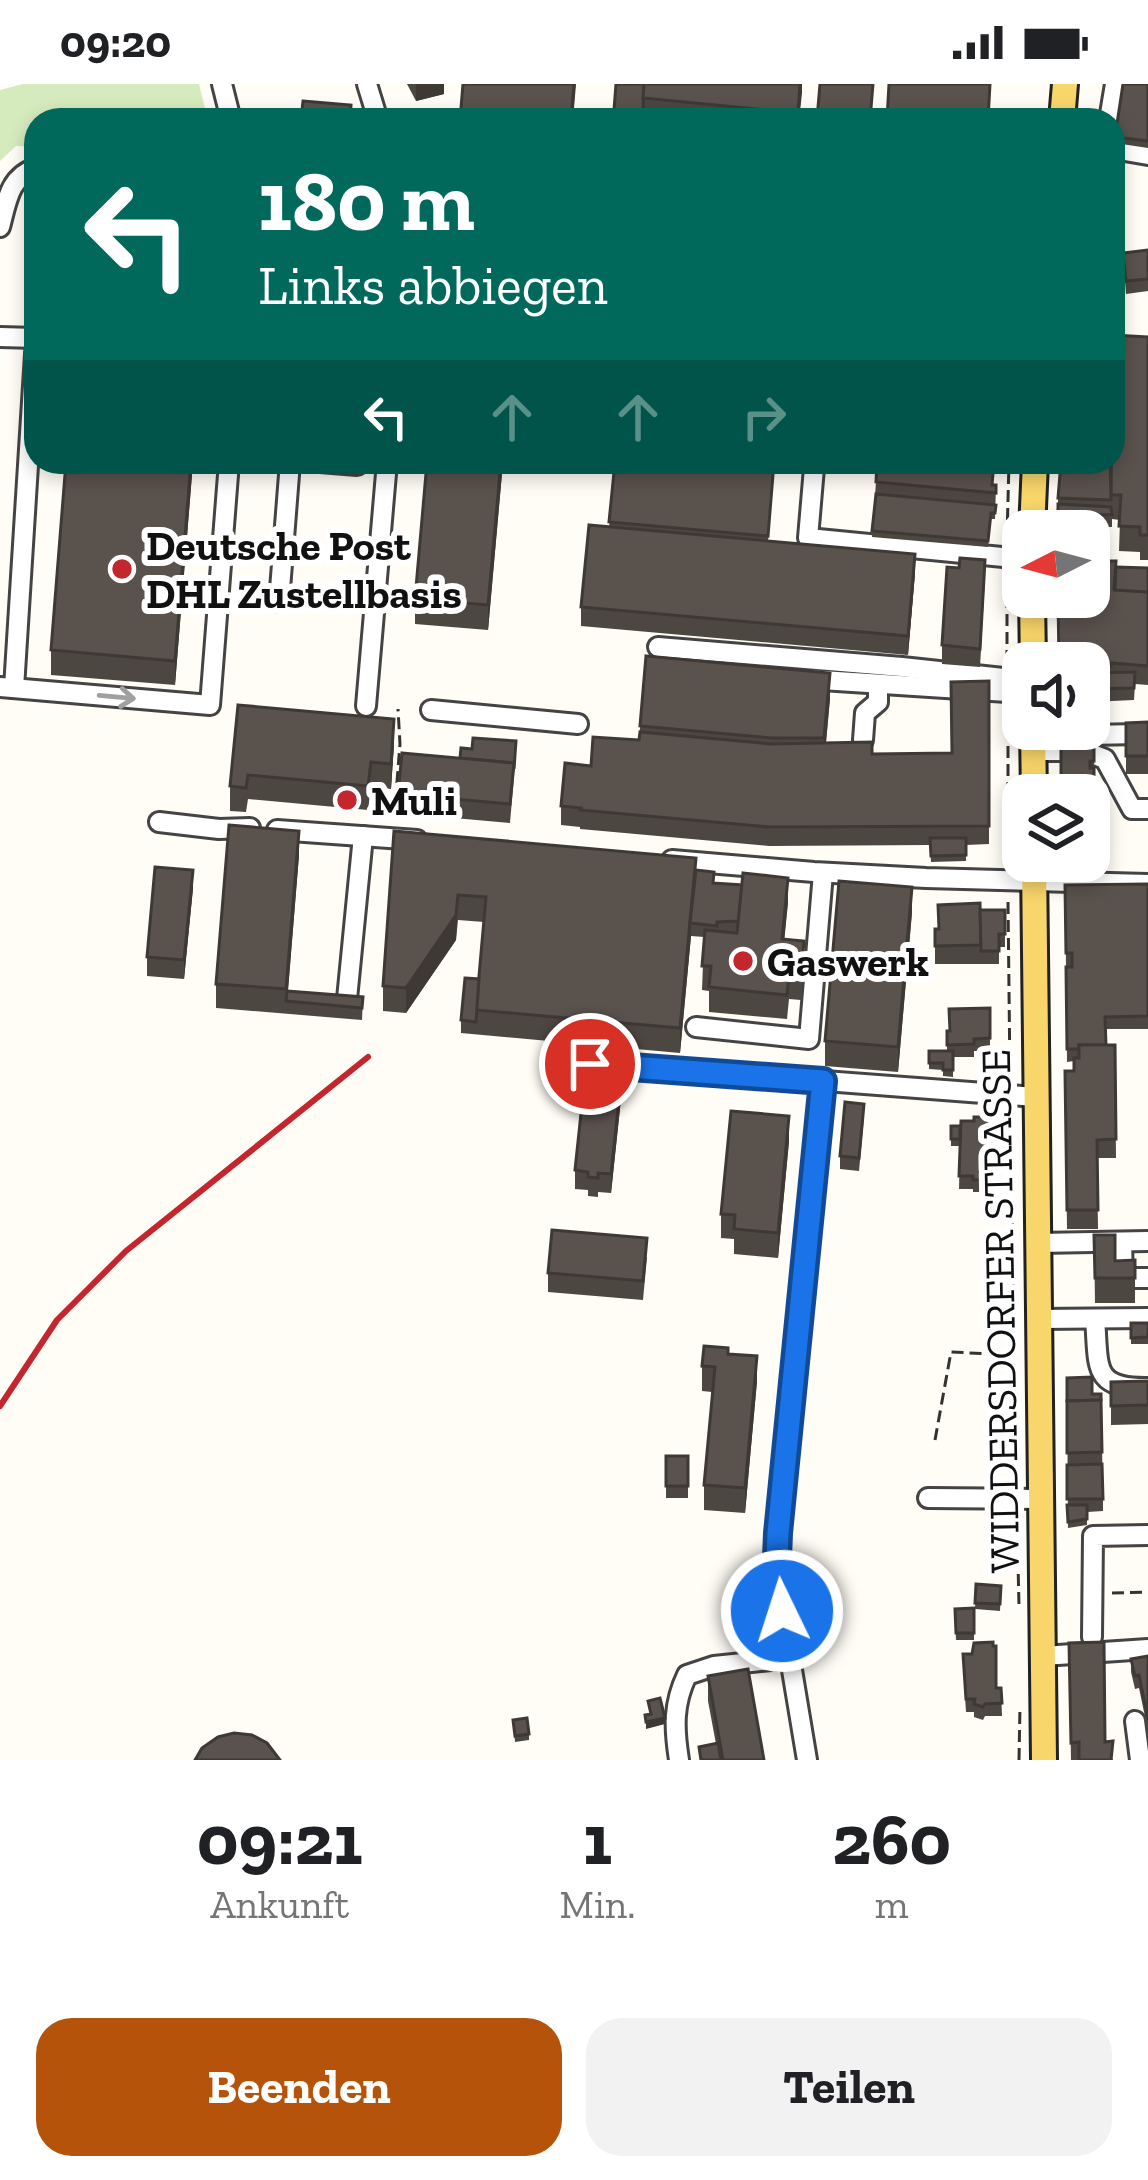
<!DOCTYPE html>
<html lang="de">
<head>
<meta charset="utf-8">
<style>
  :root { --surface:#fff; --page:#f2f2f2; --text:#202124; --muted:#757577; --accent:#b45309 }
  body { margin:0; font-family:"Zilla Slab",serif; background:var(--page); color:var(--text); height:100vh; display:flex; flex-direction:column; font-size:45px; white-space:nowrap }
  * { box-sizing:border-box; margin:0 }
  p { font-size:39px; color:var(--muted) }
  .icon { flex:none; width:66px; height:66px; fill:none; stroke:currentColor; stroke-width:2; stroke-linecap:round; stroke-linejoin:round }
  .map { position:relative; height:1676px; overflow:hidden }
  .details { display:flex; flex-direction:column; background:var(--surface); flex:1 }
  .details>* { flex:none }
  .hud { position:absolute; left:24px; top:24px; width:1101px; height:366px; border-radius:36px; box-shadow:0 6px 18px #0003; background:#00695c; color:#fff; overflow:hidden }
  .needle { width:78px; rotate:264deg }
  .controls { position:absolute; left:1002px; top:426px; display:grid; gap:24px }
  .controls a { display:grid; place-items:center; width:108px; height:108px; border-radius:24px; background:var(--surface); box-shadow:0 6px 18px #0003; font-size:60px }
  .pin { position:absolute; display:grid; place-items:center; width:102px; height:102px; color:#fff; margin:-51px; border:6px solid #fff; border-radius:50%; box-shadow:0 3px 12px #0007 }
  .me { position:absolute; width:132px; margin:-66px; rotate:356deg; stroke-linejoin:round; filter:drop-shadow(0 0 9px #0008) }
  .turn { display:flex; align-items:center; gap:42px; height:252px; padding:0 36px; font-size:54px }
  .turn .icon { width:156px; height:156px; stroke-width:2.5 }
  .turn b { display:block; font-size:84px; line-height:102px }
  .lanes { display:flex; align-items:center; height:114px; padding:0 36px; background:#0003; justify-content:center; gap:60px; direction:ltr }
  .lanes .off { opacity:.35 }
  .eta { display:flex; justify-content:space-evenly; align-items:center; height:204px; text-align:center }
  .eta b { font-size:72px; font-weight:700; line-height:84px }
  .action { display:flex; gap:24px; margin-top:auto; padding:24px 36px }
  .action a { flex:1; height:138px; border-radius:36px; background:var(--accent); color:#fff; font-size:48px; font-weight:700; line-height:138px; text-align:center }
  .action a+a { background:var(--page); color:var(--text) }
  .status { display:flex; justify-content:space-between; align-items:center; height:84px; padding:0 60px; background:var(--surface); direction:ltr }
  .status svg { height:33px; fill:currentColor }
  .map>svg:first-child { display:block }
  .green { fill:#d5ebbd }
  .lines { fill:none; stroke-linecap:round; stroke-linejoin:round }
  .minor-casing { stroke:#444; stroke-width:24 }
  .major-casing { stroke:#222; stroke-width:30 }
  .path { stroke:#333; stroke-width:3; stroke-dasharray:12 6; stroke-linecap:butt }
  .minor { stroke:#fff; stroke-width:18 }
  .major { stroke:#f9d66b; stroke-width:24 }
  .rail { stroke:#c4262e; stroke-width:6 }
  .wall { fill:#4d4742 }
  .shaded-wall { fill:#3f3936 }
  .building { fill:#5a524d; stroke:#3f3936; stroke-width:3 }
  .oneway { stroke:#a0a0a0 }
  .route-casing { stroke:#114b97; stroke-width:30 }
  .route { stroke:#1a73e8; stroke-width:21 }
  .poi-dot { fill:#c4262e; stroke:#fff; stroke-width:4.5 }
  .labels { text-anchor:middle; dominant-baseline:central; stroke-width:12; stroke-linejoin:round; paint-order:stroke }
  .poi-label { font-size:42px; font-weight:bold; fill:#111; stroke:#fff; text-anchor:start }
  .street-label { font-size:42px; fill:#111; stroke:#fff }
</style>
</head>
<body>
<div class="status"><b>09:20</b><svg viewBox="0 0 49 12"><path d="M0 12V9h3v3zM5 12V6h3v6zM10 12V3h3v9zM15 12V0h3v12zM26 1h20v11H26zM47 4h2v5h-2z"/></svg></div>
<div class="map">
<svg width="1148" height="1676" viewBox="0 0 1148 1676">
  <rect width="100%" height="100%" fill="#fffdf5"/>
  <polygon class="green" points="23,0 199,0 208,36 36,36 36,63 16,62 0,77 0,6"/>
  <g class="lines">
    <defs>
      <g id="minor">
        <polyline points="222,0 231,36"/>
        <polyline points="367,0 378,36"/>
        <polyline points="1109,36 1115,0"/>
        <polyline points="1113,65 1148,71"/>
        <path d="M0,143C7,117 9,93 36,84"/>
        <polyline points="0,253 36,254 14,604"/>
        <polyline points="320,378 357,381 357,378"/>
        <polyline points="814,384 808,454 1023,475"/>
        <polyline points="279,518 290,378"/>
        <polyline points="658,563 902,583 1023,596"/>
        <polyline points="806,595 1023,609"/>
        <polyline points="0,603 210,621 229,378"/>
        <polyline points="366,622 387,378"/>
        <polyline points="431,626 578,640"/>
        <polyline points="1033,652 1141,650"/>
        <polyline points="863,656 865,629 878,618 878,601"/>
        <polyline points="1034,667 1084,667 1105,675 1132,725 1148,725"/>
        <polyline points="159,738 219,745 250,744"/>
        <polyline points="277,746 417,756"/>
        <polyline points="672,776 814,788 926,794 1148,800"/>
        <polyline points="347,915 363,752"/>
        <polyline points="696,943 809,955 823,789"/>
        <polyline points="601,980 1036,1013"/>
        <polyline points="1122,1158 1123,1194 1148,1194"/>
        <polyline points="1038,1159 1148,1157"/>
        <polyline points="1039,1235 1148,1234"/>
        <path d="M1095,1235C1099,1282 1091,1305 1148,1304"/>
        <polyline points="928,1414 1041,1415"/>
        <polyline points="1092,1553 1093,1452 1148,1451"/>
        <polyline points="1043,1572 1148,1565"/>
        <polyline points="790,1574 777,1499 778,1449 823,997"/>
        <polyline points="1135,1637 1140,1676"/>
        <path d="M679,1676C674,1644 673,1620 687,1591L714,1582L790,1574L807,1676"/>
      </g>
      <g id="major">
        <polyline points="1062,36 1065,0"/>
        <polyline points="1032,447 1035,378"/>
        <polyline points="1032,513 1033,579"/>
        <polyline points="1033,645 1034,711"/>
        <polyline points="1034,777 1044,1676"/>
      </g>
    </defs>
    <use href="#minor" class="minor-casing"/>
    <use href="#major" class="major-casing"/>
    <g class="path">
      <polyline points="1007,454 1009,378"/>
      <polyline points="1007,494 1007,574"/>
      <polyline points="1008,626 1008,778"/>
      <polyline points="394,735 400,660 398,625"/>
      <polyline points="1008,818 1010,994"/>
      <polyline points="1011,1028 1016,1396"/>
      <polyline points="935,1356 951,1268 1012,1271"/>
      <polyline points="1017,1436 1019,1522"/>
      <polyline points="1112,1509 1148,1508"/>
      <polyline points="1019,1676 1020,1622"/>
    </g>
    <use href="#minor" class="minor"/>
    <use href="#major" class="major"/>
    <polyline class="rail" points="0,1322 57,1236 126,1167 368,973"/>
  </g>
  <g class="wall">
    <polygon points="407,0 444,0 444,10 416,17"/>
    <polygon points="616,0 802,0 799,36 614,36"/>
    <polygon points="1148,0 1148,64 1115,59 1115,53"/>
    <polygon points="1148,166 1148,207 1126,210 1123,169"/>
    <polygon points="1148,253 1148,476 1140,476 1140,468 1119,467 1120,436 1112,435 1112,443 1089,443 1089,477 1116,484 1148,484 1148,601 1135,600 1134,616 1090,618 1091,645 1089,645 1089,447 1058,447 1058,414 1113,378"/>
    <polygon points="193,378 175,601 51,591 51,566"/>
    <polygon points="503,378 488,546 415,540 415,515"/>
    <polygon points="615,378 775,378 768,457 915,489 908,571 581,542 581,523 609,443"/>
    <polygon points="876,398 996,401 995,435 991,435 988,463 872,453"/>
    <polygon points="985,495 980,583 942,580 942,561"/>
    <polygon points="646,572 830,614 826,659 872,670 952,669 989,597 989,760 966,761 966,777 931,778 930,761 769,762 580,745 580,743 561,741 561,722 591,682 639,656"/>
    <polygon points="238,621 394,660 391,705 371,703 368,726 248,715 246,728 230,727 230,702"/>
    <polygon points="1148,638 1148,690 1126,690 1126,639"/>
    <polygon points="1094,664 1095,762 1089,762 1089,711 1061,711"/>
    <polygon points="516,670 510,739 398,729 398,710 460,674"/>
    <polygon points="394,747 696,786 714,799 788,818 784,855 804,882 801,916 789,915 787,935 709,928 709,907 702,906 704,853 691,852 680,969 461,949 461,936 479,895 484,838 458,836 456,856 406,929 383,927 383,902"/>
    <polygon points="299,771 288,907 363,913 362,936 216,924 216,900"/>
    <polygon points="1148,800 1148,945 1105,945 1106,961 1115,961 1116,1074 1097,1074 1098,1145 1067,1145 1065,987 1074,987 1074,977 1067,978 1066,883 1072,883 1072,882 1066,882 1065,801"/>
    <polygon points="193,804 184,895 147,892 147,873"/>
    <polygon points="980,826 1005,826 1005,863 999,863 999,880 935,880 935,845"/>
    <polygon points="912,828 898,988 825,982 825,957"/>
    <polygon points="990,924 990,967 974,967 974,973 953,973 953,993 943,992 943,986 929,985 929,967 947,967 947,947"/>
    <polygon points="623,996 611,1109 598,1108 598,1113 588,1112 588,1106 575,1105 575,1086"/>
    <polygon points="864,1033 859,1087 840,1085 840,1072"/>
    <polygon points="988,1037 994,1050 991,1074 991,1108 973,1108 973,1105 959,1105 960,1062 951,1062 951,1042"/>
    <polygon points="789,1057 778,1174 734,1170 734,1155 721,1154 721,1130"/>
    <polygon points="1094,1151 1115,1177 1135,1176 1135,1219 1095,1219"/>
    <polygon points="647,1173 643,1216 548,1208 548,1189"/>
    <rect x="1131" y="1239" width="17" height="21"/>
    <polygon points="728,1270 757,1297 745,1429 704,1426 704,1401 712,1308 702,1307 702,1282"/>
    <polygon points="1067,1294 1092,1310 1101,1310 1103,1415 1103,1427 1087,1428 1087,1441 1068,1444"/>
    <polygon points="1148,1297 1148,1340 1111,1341 1111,1298"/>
    <rect x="666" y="1372" width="22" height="42"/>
    <polygon points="976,1500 1001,1502 1000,1527 975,1525"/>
    <polygon points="974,1524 974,1556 956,1556 955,1525"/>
    <polygon points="1069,1559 1105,1658 1113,1676 1071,1676"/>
    <polygon points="993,1562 996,1604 1001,1604 1002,1632 985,1632 983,1636 974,1633 974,1628 966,1628 963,1583 972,1570"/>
    <polygon points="1148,1572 1148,1647 1139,1604 1135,1605 1131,1588 1131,1575"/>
    <polygon points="708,1592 764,1676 700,1676 699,1663 716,1660 708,1617"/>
    <polygon points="513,1636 529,1650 529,1656 515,1658"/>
  </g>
  <g class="shaded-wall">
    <polygon points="416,0 444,0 444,10 416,17"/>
    <polygon points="574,0 576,0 573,36 571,36"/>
    <polygon points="800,0 802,0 802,9 799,36 798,36"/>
    <polygon points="191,378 193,378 175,601 175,577"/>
    <polygon points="501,378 503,378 488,546 488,521"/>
    <polygon points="915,470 915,489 908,571 908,552"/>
    <polygon points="830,589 830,614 824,678 824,654"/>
    <polygon points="394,635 394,660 391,705 391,680"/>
    <polygon points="299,747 299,771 287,917 286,905"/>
    <polygon points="696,774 696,799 690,839 691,852 680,969 680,944"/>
    <polygon points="193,786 193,804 184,895 184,876"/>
    <polygon points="788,794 788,818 782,880 782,855"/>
    <polygon points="912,803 912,828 898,988 898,963"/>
    <polygon points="458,811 456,856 406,929 406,904"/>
    <polygon points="623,977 623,996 611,1109 611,1090"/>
    <polygon points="789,1032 789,1057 778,1174 778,1149"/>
    <polygon points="757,1272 757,1297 745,1429 745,1404"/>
    <polygon points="665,1634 665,1640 646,1645 646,1638"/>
  </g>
  <g class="building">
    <polygon points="463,0 574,0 571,36 460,36"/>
    <polygon points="616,0 644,0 643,26 614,26"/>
    <polygon points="644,0 800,0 798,29 643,14"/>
    <polygon points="820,0 873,0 870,36 817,35"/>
    <polygon points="889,0 990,0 988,36 887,36"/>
    <polygon points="1123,0 1148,0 1148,57 1115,53"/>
    <polygon points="303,17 351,21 350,36 301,36"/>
    <polygon points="1113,74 1120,75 1115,114 1113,114"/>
    <polygon points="1148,166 1148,195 1126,197 1123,169"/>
    <polygon points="1113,251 1148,253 1148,451 1140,451 1140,443 1119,442 1121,411 1111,411"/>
    <polygon points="66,378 191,378 175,577 51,566"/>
    <polygon points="427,378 501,378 488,521 415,515"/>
    <polygon points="615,378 774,378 768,452 609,438"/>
    <polygon points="877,378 994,378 992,401 996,401 996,409 876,398"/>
    <polygon points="1061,378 1110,378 1111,416 1058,414"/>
    <polygon points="876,410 996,421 995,429 991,429 988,457 872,447"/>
    <polygon points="1058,420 1111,423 1112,431 1089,430 1089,467 1089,447 1058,447"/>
    <polygon points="589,441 915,470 908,552 581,523"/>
    <polygon points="960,474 985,476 980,565 942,561 947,483 959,484"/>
    <polygon points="1089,477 1116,477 1114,505 1148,508 1148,582 1111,579 1111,582 1089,582 1089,579 1059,579 1058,513 1089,513"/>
    <polygon points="1116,483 1148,484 1148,508 1115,506"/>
    <polygon points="646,572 830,589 824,654 771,654 640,642"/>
    <polygon points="1135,588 1134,604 1090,605 1091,632 1089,632 1089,589"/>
    <polygon points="989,597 989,742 769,743 580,726 581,724 561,722 565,679 591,682 593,653 639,656 640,648 771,660 872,658 872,670 952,669 951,598"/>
    <polygon points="238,621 394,635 391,680 371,678 368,702 248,691 246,704 230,702"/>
    <polygon points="1148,638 1148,672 1126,672 1126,639"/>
    <polygon points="473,654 516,657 514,685 514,679 460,674 461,664 472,665"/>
    <polygon points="1061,664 1094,664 1094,677 1090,677 1090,684 1094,684 1094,707 1091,707 1090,714 1094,714 1095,730 1091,730 1091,737 1095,737 1095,750 1089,750 1089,711 1061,711"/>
    <polygon points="402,669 514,679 510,720 398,710"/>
    <polygon points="229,741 299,747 286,905 216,900"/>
    <polygon points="394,747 696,774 680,944 476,926 486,813 458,811 456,831 406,904 383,902"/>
    <polygon points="930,754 966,754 966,771 931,772"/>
    <polygon points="155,783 193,786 184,876 147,873"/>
    <polygon points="696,786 714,788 713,799 742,801 739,837 717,838 717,842 690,839"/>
    <polygon points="743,789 788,794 782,855 804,857 801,891 789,890 787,911 709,903 711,882 702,882 705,846 737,849"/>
    <polygon points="839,797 912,803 898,963 825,957"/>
    <polygon points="1148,800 1148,932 1105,933 1106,961 1079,961 1079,965 1067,965 1066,883 1072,883 1072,869 1066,869 1065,801"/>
    <polygon points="980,819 981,861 935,862 935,845 939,845 938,821"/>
    <polygon points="980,826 1005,826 1005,850 999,850 999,867 981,867"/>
    <polygon points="465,894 479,895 476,938 461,936"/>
    <polygon points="287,907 363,913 362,924 286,917"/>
    <polygon points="990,924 990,954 974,955 974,960 947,961 947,947 950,947 949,925"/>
    <polygon points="1079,961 1115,961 1116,1055 1097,1056 1098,1126 1067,1126 1065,987 1074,987 1074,974 1079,974"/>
    <polygon points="929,967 953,967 953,986 943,986 943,979 929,979"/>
    <polygon points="587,973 623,977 611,1090 598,1089 598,1094 588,1093 588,1088 575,1086"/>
    <polygon points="845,1018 864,1020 859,1074 840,1072"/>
    <polygon points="731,1027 789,1032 778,1149 734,1145 735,1131 721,1130"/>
    <polygon points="974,1033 988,1033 988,1037 994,1037 990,1064 991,1095 973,1096 973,1092 959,1092 961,1037 974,1037"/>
    <rect x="951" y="1042" width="9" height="13"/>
    <polygon points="552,1146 647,1154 643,1197 548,1189"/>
    <polygon points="1094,1151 1115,1151 1115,1177 1135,1176 1135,1194 1095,1194"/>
    <polygon points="1131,1239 1148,1239 1148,1253 1131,1254"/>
    <polygon points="704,1262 728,1264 728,1270 757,1272 745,1404 704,1401 715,1283 702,1282"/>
    <polygon points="1092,1293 1092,1310 1101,1310 1101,1316 1067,1317 1067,1294"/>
    <polygon points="1148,1297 1148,1321 1111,1322 1111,1298"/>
    <polygon points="1101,1316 1102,1368 1067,1369 1067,1317"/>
    <rect x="666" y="1372" width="22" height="30"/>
    <polygon points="1102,1380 1103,1415 1067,1415 1067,1381"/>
    <polygon points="1067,1421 1087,1421 1087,1435 1068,1438"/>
    <polygon points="976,1500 1001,1502 1000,1520 975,1519"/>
    <polygon points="974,1524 974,1549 956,1549 955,1525"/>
    <polygon points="993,1558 993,1562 996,1562 996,1604 1001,1604 1002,1619 985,1620 983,1623 974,1620 975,1615 966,1615 963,1570 972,1570 974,1559"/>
    <polygon points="1104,1558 1105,1658 1113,1657 1111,1676 1079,1676 1079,1658 1071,1659 1069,1559"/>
    <polygon points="1148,1572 1148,1635 1139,1591 1135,1592 1131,1575"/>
    <polygon points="748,1585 764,1676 723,1676 708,1592"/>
    <polygon points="660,1614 665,1634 646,1638 645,1631 651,1630 648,1617"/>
    <polygon points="527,1634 529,1650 515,1652 513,1636"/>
    <polygon points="234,1649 252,1651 267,1659 280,1676 195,1676 202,1664 218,1653"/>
    <polygon points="718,1659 721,1676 701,1676 699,1663"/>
  </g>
  <defs><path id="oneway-shaft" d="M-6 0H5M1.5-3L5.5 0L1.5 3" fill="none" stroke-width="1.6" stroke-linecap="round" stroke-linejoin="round" transform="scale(3)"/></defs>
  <use class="oneway" href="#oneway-shaft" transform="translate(117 613) rotate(5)"/>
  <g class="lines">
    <defs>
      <polyline id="route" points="590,980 823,997 778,1449 776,1499 782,1527"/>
    </defs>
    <use href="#route" class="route-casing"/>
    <use href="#route" class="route"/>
  </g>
  <g class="poi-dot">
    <circle cx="122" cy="485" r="12"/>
    <circle cx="347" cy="716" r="12"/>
    <circle cx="743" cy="877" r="12"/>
  </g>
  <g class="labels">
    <g class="poi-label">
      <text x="146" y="461">Deutsche Post<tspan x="146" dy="48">DHL Zustellbasis</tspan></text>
      <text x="371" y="716">Muli</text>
      <text x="767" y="877">Gaswerk</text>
    </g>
    <g class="street-label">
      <text transform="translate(1000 1227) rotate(-91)">WIDDERSDORFER STRASSE</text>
    </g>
  </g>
</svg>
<div class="controls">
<a><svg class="needle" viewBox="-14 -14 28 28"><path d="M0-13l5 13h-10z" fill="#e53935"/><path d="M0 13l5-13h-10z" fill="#757577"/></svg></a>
<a><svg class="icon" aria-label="sound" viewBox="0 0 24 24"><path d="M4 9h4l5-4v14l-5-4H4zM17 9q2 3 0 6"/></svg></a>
<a><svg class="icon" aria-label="layers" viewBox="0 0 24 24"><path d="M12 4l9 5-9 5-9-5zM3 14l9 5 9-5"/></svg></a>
</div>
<div class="pin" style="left:590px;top:980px;background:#d93025"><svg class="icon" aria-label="arrive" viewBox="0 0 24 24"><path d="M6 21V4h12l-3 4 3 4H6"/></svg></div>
<svg class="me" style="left:782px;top:1527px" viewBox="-20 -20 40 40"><circle r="17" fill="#1a73e8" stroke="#fff" stroke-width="3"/><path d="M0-11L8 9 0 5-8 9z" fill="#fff"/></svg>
<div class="hud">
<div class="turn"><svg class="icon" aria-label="left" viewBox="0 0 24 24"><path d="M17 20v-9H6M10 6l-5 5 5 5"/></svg><div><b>180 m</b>Links abbiegen</div></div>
<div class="lanes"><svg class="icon" aria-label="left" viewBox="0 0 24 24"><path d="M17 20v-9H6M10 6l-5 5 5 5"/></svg><svg class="icon off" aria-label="ahead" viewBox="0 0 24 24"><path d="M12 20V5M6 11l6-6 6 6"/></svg><svg class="icon off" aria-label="ahead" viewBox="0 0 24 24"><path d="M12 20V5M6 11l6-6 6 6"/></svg><svg class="icon off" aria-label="right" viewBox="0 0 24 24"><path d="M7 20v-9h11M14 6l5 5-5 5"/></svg></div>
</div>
</div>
<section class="details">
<div class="eta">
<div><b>09:21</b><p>Ankunft</p></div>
<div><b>1</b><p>Min.</p></div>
<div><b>260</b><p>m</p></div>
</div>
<div class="action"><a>Beenden</a><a>Teilen</a></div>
</section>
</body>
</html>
